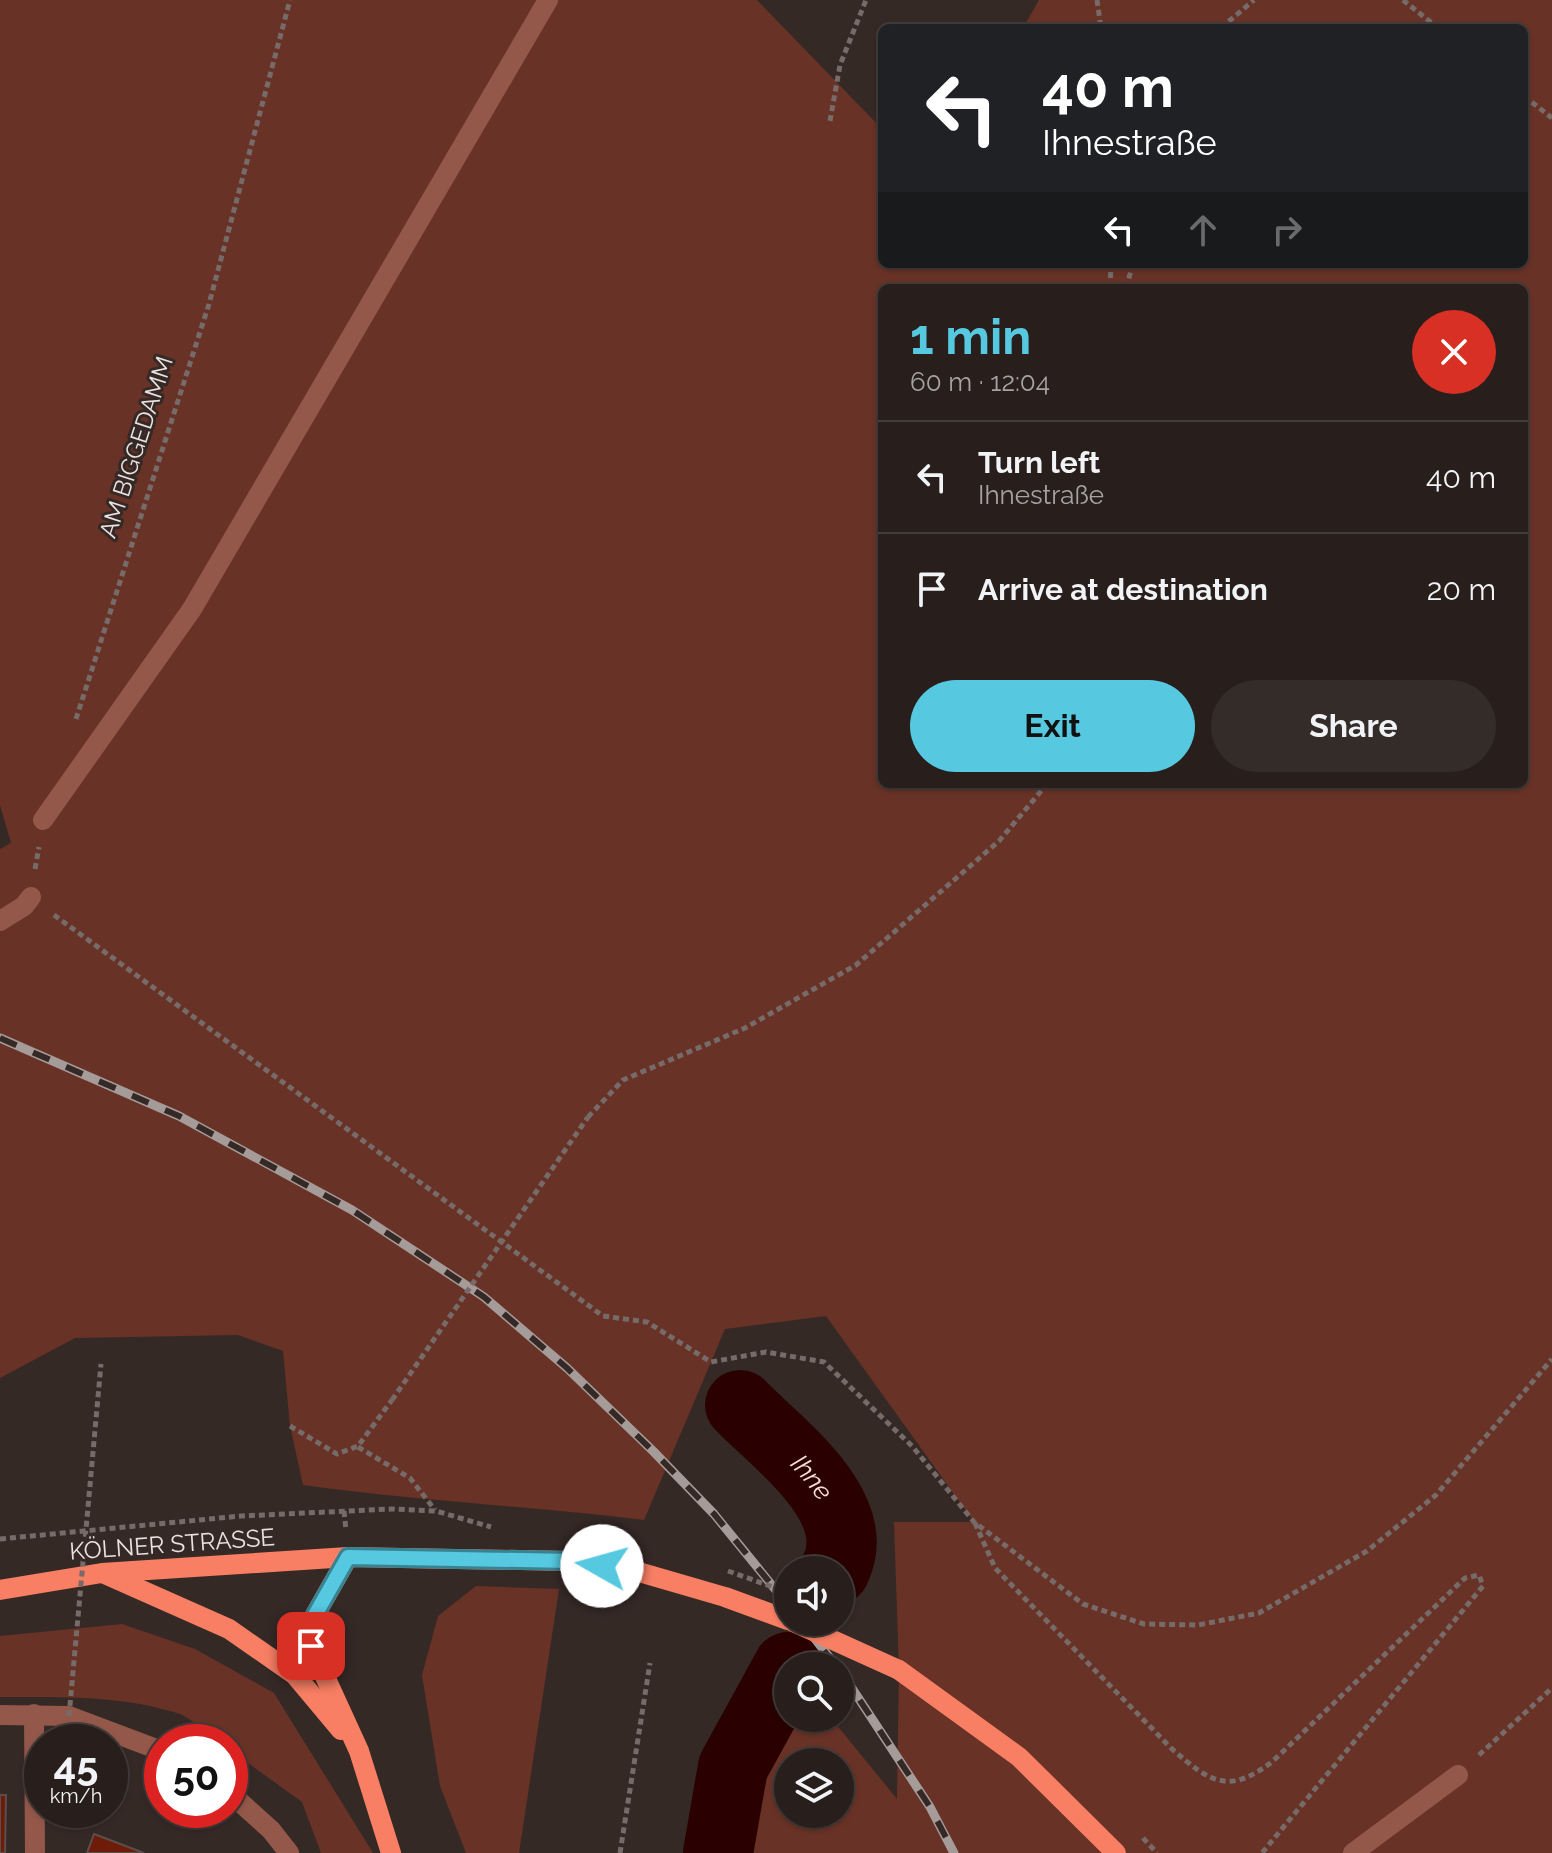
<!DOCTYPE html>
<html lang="en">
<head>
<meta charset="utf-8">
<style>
  :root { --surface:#281f1c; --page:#342c29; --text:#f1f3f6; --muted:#a5a2a3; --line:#443d3b; --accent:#56c9e1 }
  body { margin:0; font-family:Raleway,sans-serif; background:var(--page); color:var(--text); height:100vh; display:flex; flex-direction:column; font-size:30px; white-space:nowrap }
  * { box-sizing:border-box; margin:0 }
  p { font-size:26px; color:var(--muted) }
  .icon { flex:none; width:44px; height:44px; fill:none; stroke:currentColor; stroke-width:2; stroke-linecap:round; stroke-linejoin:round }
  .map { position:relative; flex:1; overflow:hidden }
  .drawer { position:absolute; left:878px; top:284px; width:650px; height:504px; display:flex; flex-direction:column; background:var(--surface); border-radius:12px; box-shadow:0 2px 6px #0004,0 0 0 2px var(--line) }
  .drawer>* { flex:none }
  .guide { position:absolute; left:878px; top:24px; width:650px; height:244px; border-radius:12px; box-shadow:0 2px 6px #0004,0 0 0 2px var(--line); background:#202124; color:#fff; overflow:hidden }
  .tools { position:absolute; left:774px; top:1556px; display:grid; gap:16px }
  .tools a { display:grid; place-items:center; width:80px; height:80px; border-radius:50%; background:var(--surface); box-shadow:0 2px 6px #0004,0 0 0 2px var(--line); font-size:40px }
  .speed { position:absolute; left:24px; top:1724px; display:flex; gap:16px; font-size:40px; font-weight:700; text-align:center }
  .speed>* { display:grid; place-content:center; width:104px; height:104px; border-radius:50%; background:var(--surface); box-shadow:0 2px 6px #0004,0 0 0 2px var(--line); line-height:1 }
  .speed small { font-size:20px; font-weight:400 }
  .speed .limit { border:12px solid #d22; background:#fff; color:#111 }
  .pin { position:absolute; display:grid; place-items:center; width:68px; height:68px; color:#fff; margin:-34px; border-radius:16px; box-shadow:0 4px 12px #0006 }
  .me { position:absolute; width:88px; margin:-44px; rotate:277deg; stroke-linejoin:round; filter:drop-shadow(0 0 6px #0008) }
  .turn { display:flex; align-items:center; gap:28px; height:168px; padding:0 32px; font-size:36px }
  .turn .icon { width:104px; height:104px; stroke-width:2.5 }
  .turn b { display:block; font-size:56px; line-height:68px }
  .lanes { display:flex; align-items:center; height:76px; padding:0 32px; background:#0003; justify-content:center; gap:40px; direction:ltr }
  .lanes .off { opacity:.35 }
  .round { display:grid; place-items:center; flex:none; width:84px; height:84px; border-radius:42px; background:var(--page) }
  .headline { display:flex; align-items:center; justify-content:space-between; height:136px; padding:0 32px }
  h1 { font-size:48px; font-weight:700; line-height:60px; color:var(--accent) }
  .button { display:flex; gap:16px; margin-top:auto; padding:16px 32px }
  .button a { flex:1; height:92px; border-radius:48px; background:var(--accent); color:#111; font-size:32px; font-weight:700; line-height:92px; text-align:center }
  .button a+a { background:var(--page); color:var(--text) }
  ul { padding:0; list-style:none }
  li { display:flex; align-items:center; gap:24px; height:112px; padding:0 32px; border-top:2px solid var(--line) }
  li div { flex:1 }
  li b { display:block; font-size:30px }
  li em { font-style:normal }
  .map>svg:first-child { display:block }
  .green { fill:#693226; fill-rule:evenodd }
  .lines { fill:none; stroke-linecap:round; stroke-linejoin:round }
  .river { stroke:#2a0100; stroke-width:70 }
  .building { fill:#6f1b09; stroke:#5c4f4b; stroke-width:2 }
  .path { stroke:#766b68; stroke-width:5; stroke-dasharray:6 4; stroke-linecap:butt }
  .minor { stroke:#93584a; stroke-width:20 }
  .major { stroke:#f87f64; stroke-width:20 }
  .rail-casing { stroke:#a59b99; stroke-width:9 }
  .rail { stroke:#352926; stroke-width:6; stroke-dasharray:18; stroke-linecap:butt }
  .path-bridge { stroke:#766b68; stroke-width:5; stroke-dasharray:6 4; stroke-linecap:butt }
  .major-bridge { stroke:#f87f64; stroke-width:20 }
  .route-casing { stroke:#388392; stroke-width:20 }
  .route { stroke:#56c9e1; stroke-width:14 }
  .labels { text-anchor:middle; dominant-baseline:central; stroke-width:6; stroke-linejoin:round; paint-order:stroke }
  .street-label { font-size:24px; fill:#ebe2e0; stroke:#352926 }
  .water-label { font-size:26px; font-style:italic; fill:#f6dcd6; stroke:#352926 }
</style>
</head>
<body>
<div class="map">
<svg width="1552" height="1853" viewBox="0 0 1552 1853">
  <rect width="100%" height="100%" fill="#352926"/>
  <g class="green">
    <path d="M0,0H757L882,129V264H1524V28H1023L1039,0H1552V1853H750L778,1729L788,1717L831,1718L897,1799L899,1670L894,1522H974L826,1316L725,1329L644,1520C531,1506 417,1501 303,1485L290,1426L283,1351L238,1335L75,1338L0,1378V849L11,843L0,805ZM882,288H1524V784H882ZM788,1762H840V1814H788Z"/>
    <polygon points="476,1586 559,1589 519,1853 466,1853 440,1786 422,1675 438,1616"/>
    <path d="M122,1624L195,1649L274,1693L373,1853H321L302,1802L230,1750V1742C208,1742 197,1719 177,1713C119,1695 60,1697 0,1697V1636Z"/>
  </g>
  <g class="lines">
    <g class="river">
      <path id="s1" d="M740,1405C779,1445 866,1507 835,1570"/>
      <polyline points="718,1853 733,1767 788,1667"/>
    </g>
  </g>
  <g class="building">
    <polygon points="0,1795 6,1795 5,1853 0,1853"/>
    <polygon points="94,1834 144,1853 87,1853"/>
  </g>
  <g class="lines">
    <g class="path">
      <polyline points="1097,0 1101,28"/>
      <polyline points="1403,0 1438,28"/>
      <polyline points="1221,28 1254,0"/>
      <polyline points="1524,96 1552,118"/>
      <polyline points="830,121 840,65 866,0"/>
      <polyline points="1110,288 1111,264"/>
      <polyline points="1126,288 1133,264"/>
      <polyline points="76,719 209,304 290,0"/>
      <polyline points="35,869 39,847"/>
      <polyline points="54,915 603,1316 647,1322 711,1362 766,1352 824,1362 912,1446 974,1522 1083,1604 1144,1624 1198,1625 1259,1613 1367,1551 1436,1495 1552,1359"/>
      <polyline points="588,1117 623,1080 745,1028 856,965 999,841 1047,784"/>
      <polyline points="290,1426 337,1454 358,1446 392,1400"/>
      <polyline points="358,1447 410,1478 435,1510"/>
      <polyline points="344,1511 346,1530"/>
      <path d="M975,1523L995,1568L1172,1749C1211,1783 1229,1795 1273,1761L1465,1578L1479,1575L1483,1586L1262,1853"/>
      <polyline points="0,1539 241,1516 392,1509 436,1511 491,1527"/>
      <polyline points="1479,1755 1552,1688"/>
      <polyline points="1143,1838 1157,1853"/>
      <polyline points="620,1853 650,1663"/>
    </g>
    <g class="minor">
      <polyline points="43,820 192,609 548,0"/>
      <polyline points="0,921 24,906 31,897"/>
      <polyline points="34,1714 35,1853"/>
      <polyline points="0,1715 69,1716 162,1751"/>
      <polyline points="230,1793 271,1830 289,1853"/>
      <polyline points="1353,1853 1458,1775"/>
    </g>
    <g class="major">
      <polyline points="348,1557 315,1615 311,1646 359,1751 391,1853"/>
      <polyline points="105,1574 229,1629 295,1675 341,1730"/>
      <polyline points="0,1590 102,1573 348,1557 571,1561 632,1570 725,1597 788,1620"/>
      <polyline points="899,1670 1019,1757 1116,1853"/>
    </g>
    <defs>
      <g id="rail">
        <polyline points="0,1038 179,1116 352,1210 484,1297 567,1368 653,1451 714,1514 788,1605"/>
        <polyline points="802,1622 836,1666"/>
        <polyline points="840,1670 930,1807 954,1853"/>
      </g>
    </defs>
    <use href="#rail" class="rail-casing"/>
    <use href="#rail" class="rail"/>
    <g class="path-bridge">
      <polyline points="392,1400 588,1117"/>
      <polyline points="728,1571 787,1592"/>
      <polyline points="69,1716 101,1364"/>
    </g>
    <polyline class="major-bridge" points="793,1622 899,1670"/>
  </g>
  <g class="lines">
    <defs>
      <polyline id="route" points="311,1646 315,1615 348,1557 571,1561 602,1566"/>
    </defs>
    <use href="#route" class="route-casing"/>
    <use href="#route" class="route"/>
  </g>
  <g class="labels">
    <g class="street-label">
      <text transform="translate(136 447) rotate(-72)">AM BIGGEDAMM</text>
      <text transform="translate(172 1544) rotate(-4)">KÖLNER STRASSE</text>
    </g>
    <g class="water-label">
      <text stroke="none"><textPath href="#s1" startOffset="102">Ihne</textPath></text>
    </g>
  </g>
</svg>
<div class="tools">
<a><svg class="icon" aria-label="sound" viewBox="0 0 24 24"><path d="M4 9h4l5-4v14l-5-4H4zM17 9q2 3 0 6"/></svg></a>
<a><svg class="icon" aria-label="search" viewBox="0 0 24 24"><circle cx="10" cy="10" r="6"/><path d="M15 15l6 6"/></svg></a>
<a><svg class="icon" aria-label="layers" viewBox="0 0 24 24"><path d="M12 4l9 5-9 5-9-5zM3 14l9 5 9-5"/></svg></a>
</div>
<div class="speed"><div>45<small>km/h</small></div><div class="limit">50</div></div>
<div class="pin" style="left:311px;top:1646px;background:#d93025"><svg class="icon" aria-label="arrive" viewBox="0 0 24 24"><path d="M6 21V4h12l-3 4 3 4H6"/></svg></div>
<svg class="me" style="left:602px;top:1566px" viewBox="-20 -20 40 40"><circle r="19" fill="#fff"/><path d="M0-13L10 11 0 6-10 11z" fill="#56c9e1"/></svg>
<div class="guide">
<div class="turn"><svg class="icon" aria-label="left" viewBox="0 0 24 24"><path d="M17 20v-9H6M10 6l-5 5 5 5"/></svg><div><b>40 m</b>Ihnestraße</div></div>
<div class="lanes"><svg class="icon" aria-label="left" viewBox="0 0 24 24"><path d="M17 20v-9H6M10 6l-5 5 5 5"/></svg><svg class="icon off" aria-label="ahead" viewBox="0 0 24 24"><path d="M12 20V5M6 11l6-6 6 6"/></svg><svg class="icon off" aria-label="right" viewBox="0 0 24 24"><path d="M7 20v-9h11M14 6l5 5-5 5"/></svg></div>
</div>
<section class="drawer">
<div class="headline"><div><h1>1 min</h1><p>60 m · 12:04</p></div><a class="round" style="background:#d93025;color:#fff"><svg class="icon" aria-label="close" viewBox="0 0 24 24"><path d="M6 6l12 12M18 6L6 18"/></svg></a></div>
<ul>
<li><svg class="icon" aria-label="left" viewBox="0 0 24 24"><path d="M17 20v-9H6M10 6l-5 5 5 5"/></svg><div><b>Turn left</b><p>Ihnestraße</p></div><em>40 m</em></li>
<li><svg class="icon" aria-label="arrive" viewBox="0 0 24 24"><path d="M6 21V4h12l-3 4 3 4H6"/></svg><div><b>Arrive at destination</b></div><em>20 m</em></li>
</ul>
<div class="button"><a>Exit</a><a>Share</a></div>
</section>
</div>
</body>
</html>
